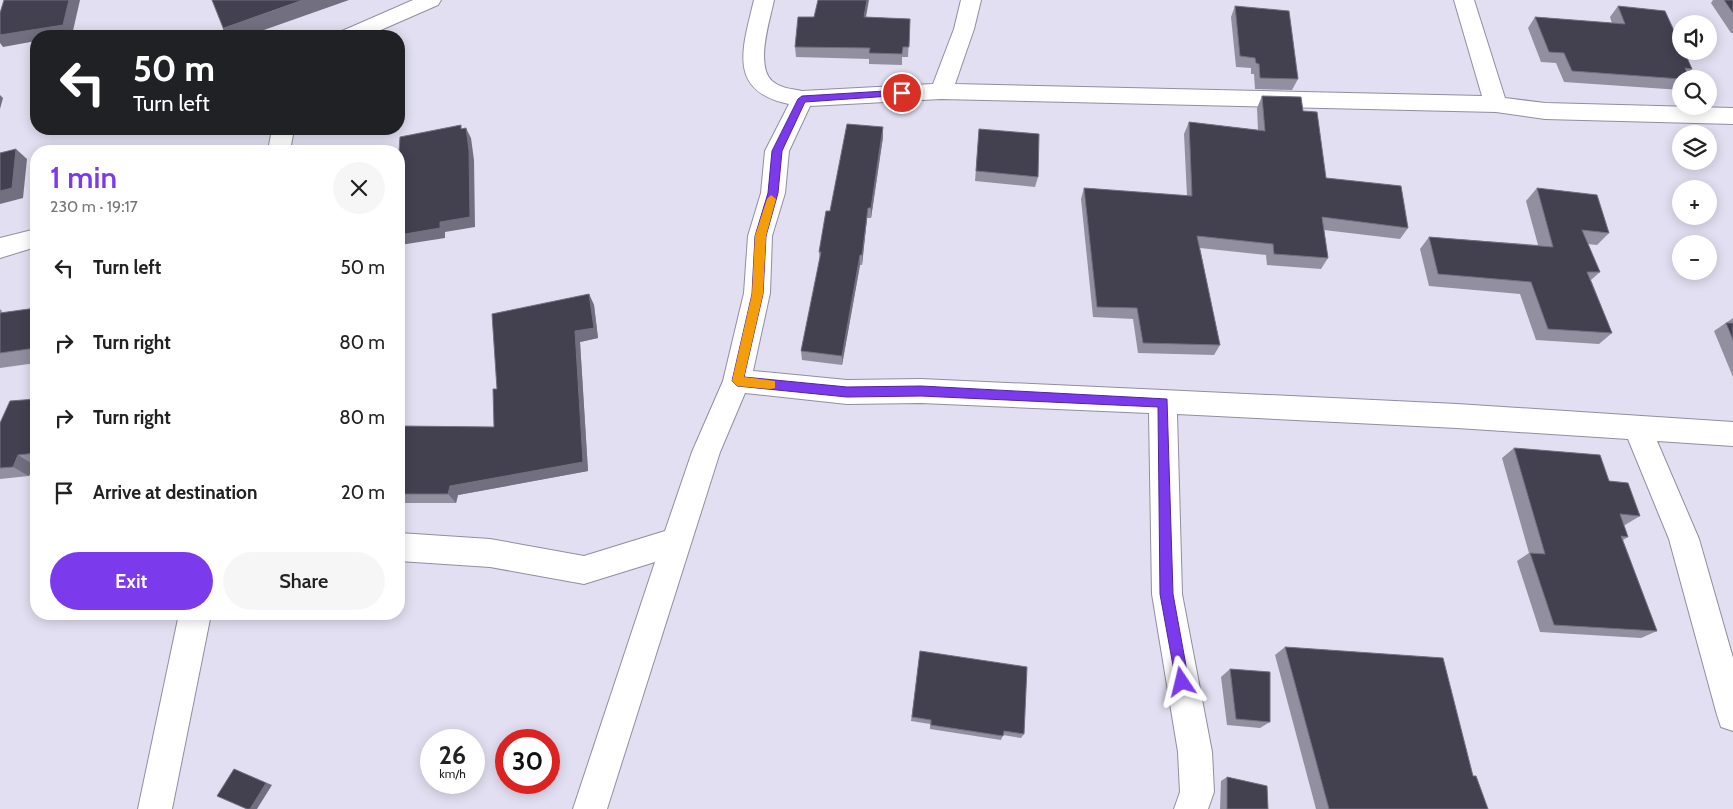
<!DOCTYPE html>
<html lang="en">
<head>
<meta charset="utf-8">
<style>
  :root { --surface:#fff; --page:#f6f6f6; --text:#222; --muted:#767676; --accent:#7c3aed }
  body { margin:0; font-family:Cabin,sans-serif; background:var(--page); color:var(--text); height:100vh; display:flex; flex-direction:column; font-size:19px; white-space:nowrap }
  * { box-sizing:border-box; margin:0 }
  p { font-size:16px; color:var(--muted) }
  .icon { flex:none; width:28px; height:28px; fill:none; stroke:currentColor; stroke-width:2; stroke-linecap:round; stroke-linejoin:round }
  .map { position:relative; flex:1; overflow:hidden }
  .sheet { position:absolute; left:30px; top:145px; width:375px; height:475px; display:flex; flex-direction:column; background:var(--surface); border-radius:20px; box-shadow:0 2px 12px #0003 }
  .sheet>* { flex:none }
  .top-card { position:absolute; left:30px; top:30px; width:375px; height:105px; border-radius:20px; box-shadow:0 2px 12px #0003; background:#202124; color:#fff; overflow:hidden }
  .controls { position:absolute; left:1672px; top:15px; display:grid; gap:10px }
  .controls a { display:grid; place-items:center; width:45px; height:45px; border-radius:50%; background:var(--surface); box-shadow:0 2px 12px #0003; font-size:25px }
  .speed { position:absolute; left:420px; top:729px; display:flex; gap:10px; font-size:25px; font-weight:700; text-align:center }
  .speed>* { display:grid; place-content:center; width:65px; height:65px; border-radius:50%; background:var(--surface); box-shadow:0 2px 12px #0003; line-height:1 }
  .speed small { font-size:12px; font-weight:400 }
  .speed .limit { border:8px solid #d22; background:#fff; color:#111 }
  .pin { position:absolute; display:grid; place-items:center; width:42px; height:42px; color:#fff; margin:-21px; border:2px solid #fff; border-radius:50%; box-shadow:0 1px 5px #0007 }
  .me { position:absolute; width:55px; margin:-28px; rotate:350deg; stroke-linejoin:round; filter:drop-shadow(0 0 4px #0008) }
  .turn { display:flex; align-items:center; gap:18px; height:105px; padding:0 20px; font-size:22px }
  .turn .icon { width:65px; height:65px; stroke-width:2.5 }
  .turn b { display:block; font-size:35px; line-height:42px }
  .round { display:grid; place-items:center; flex:none; width:52px; height:52px; border-radius:26px; background:var(--page) }
  .summary { display:flex; align-items:center; justify-content:space-between; height:85px; padding:0 20px }
  h1 { font-size:30px; font-weight:600; line-height:38px; color:var(--accent) }
  .primary-button { display:flex; gap:10px; margin-top:auto; padding:10px 20px }
  .primary-button a { flex:1; height:58px; border-radius:30px; background:var(--accent); color:#fff; font-size:20px; font-weight:600; line-height:58px; text-align:center }
  .primary-button a+a { background:var(--page); color:var(--text) }
  ul { padding:0; list-style:none }
  li { display:flex; align-items:center; gap:15px; height:75px; padding:0 20px }
  li div { flex:1 }
  li b { display:block; font-size:19px }
  li em { font-style:normal }
  .map>svg:first-child { display:block }
  .lines { fill:none; stroke-linecap:round; stroke-linejoin:round }
  .street-casing { stroke:#908e9f; stroke-width:2 }
  .street { fill:#fff; fill-rule:evenodd }
  .wall { fill:#9290a0 }
  .shaded-wall { fill:#727080 }
  .building { fill:#434150; stroke:#727080 }
  .route { fill:#7c3aed; stroke:#51269a }
  .slow { fill:#f59e0b }
</style>
</head>
<body>
<div class="map">
<svg width="1733" height="809" viewBox="0 0 1733 809">
  <rect width="100%" height="100%" fill="#e1dff1"/>
  <g class="lines">
    <defs>
      <g id="street">
        <polygon points="413,0 441,0 438,5 367,36 338,36 342,31"/>
        <path d="M754,0H774C770,20 755,65 772,81C780,88 792,89 802,91L933,84L954,29L961,0H981L974,29L955,84L1482,96L1454,0H1474L1505,98L1545,103L1733,108V124L1545,119L1496,112L941,99L810,106L789,151L785,193L772,236L770,293L753,371L847,380L921,379L1163,390L1457,404L1733,422V446L1657,441L1699,539L1733,658V731L1721,727L1717,715L1669,539L1628,439L1457,428L1177,414L1182,594L1212,752L1214,792L1208,809H1174L1180,792L1178,752L1152,594L1149,413L921,403L847,404L745,393L720,452L607,809H573L655,562L584,584L490,567L399,561V533L490,539L584,556L665,531L692,452L723,381L744,293L748,236L761,193L765,151L789,104C726,91 743,47 754,0Z"/>
        <polygon points="272,129 294,129 290,151 268,151"/>
        <polygon points="36,229 36,247 0,258 0,238"/>
        <polygon points="179,614 211,614 172,809 138,809"/>
      </g>
    </defs>
    <use href="#street" class="street-casing"/>
    <use href="#street" class="street"/>
  </g>
  <g class="wall">
    <polygon points="1713,0 1733,0 1733,33 1731,33 1711,3"/>
    <polygon points="1235,6 1298,79 1292,90 1255,89 1254,74 1251,74 1251,68 1236,67 1231,17"/>
    <polygon points="1618,6 1692,69 1681,79 1681,90 1564,82 1556,63 1541,62 1528,28 1535,17 1612,23 1610,17"/>
    <polygon points="866,17 910,19 908,57 902,57 902,65 869,64 869,59 796,57 795,47"/>
    <polygon points="1262,96 1303,111 1326,178 1408,228 1400,239 1324,230 1328,258 1321,269 1267,265 1266,255 1200,248 1220,345 1214,355 1138,353 1133,319 1093,317 1081,199 1084,188 1187,196 1184,134 1189,122 1258,130 1257,108"/>
    <polygon points="979,129 1038,177 1035,187 975,181"/>
    <polygon points="883,137 871,218 867,218 862,265 860,265 842,365 802,360 801,351 820,260 819,252 830,211"/>
    <polygon points="1537,188 1609,233 1597,245 1588,244 1600,272 1591,280 1612,333 1599,344 1536,340 1520,294 1429,286 1420,249 1429,237 1538,245 1526,201"/>
    <polygon points="589,294 594,305 598,338 580,342 588,471 458,495 456,503 399,503 399,426 494,427 497,389"/>
    <polygon points="36,308 36,363 0,368 0,309 2,311 1,313"/>
    <polygon points="1733,318 1733,377 1714,331"/>
    <polygon points="36,399 36,464 34,465 29,476 0,479 0,423"/>
    <polygon points="1514,448 1609,481 1640,516 1625,525 1624,525 1628,537 1623,540 1657,631 1641,638 1540,632 1517,561 1529,553 1502,458"/>
    <polygon points="1285,647 1473,776 1488,809 1316,809 1275,655"/>
    <polygon points="920,651 1024,734 1021,738 1003,735 1001,740 930,729 930,724 911,721"/>
    <polygon points="1230,669 1270,722 1260,728 1227,725 1221,677"/>
    <polygon points="1227,777 1268,809 1220,809 1221,781"/>
  </g>
  <g class="shaded-wall">
    <polygon points="69,0 80,0 72,35 66,36 36,36 36,41 3,47 0,43 0,35"/>
    <polygon points="303,0 349,0 247,36 228,36 224,30 224,28"/>
    <polygon points="867,0 869,0 864,28 864,17"/>
    <polygon points="0,95 3,98 0,109"/>
    <polygon points="883,127 883,137 871,218 871,208"/>
    <polygon points="466,128 471,138 474,160 475,227 445,232 445,238 400,245 399,243 399,235 440,222"/>
    <polygon points="16,149 27,159 23,198 0,204 0,191"/>
    <polygon points="868,208 867,218 862,265 862,255"/>
    <polygon points="860,255 860,265 842,365 842,356"/>
    <polygon points="589,294 594,305 598,338 580,342 588,471 458,495 456,503 448,494 450,486 575,331"/>
    <polygon points="18,455 34,465 29,476 13,467"/>
    <polygon points="234,769 272,785 257,809 250,809"/>
  </g>
  <g class="building">
    <polygon points="4,0 69,0 63,25 0,35 0,13"/>
    <polygon points="212,0 303,0 224,28 224,30"/>
    <polygon points="818,0 867,0 864,17 910,19 909,47 903,47 902,54 869,53 870,48 795,47 798,17 814,17"/>
    <polygon points="1724,0 1733,0 1733,13"/>
    <polygon points="1235,6 1289,11 1298,79 1260,78 1259,64 1256,63 1255,58 1240,56"/>
    <polygon points="1618,6 1665,11 1681,46 1681,51 1684,51 1692,69 1685,68 1690,79 1681,79 1572,71 1564,53 1549,52 1535,17 1625,24"/>
    <polygon points="1262,96 1301,97 1303,111 1317,112 1326,178 1401,186 1408,228 1322,217 1328,258 1274,254 1273,244 1197,236 1220,345 1143,343 1137,308 1097,307 1084,188 1192,196 1189,122 1265,131"/>
    <polygon points="847,124 883,127 871,208 868,208 862,255 860,255 842,356 801,351 821,252 819,252 826,211 830,211"/>
    <polygon points="461,125 461,129 466,128 469,150 470,217 440,222 440,228 399,235 399,152 400,137"/>
    <polygon points="979,129 1039,134 1038,177 976,171"/>
    <polygon points="16,149 12,188 0,191 0,153"/>
    <polygon points="1537,188 1597,195 1609,233 1582,230 1600,272 1587,272 1612,333 1548,329 1531,282 1438,274 1429,237 1553,247"/>
    <polygon points="589,294 594,328 575,331 583,462 450,486 448,494 399,494 399,426 494,427 493,389 497,389 492,314"/>
    <polygon points="36,308 36,348 0,353 0,313"/>
    <polygon points="1726,323 1733,323 1733,340"/>
    <polygon points="36,399 36,453 18,455 13,467 0,468 0,423 10,401"/>
    <polygon points="1514,448 1600,455 1609,481 1628,483 1640,516 1620,514 1628,537 1621,536 1657,631 1554,625 1530,553 1545,554"/>
    <polygon points="1285,647 1443,658 1473,776 1476,776 1488,809 1329,809"/>
    <polygon points="920,651 1027,667 1024,734 1004,731 1003,736 931,725 931,720 912,717"/>
    <polygon points="1230,669 1270,672 1270,722 1236,719"/>
    <polygon points="234,769 266,783 250,809 247,809 217,796"/>
    <polygon points="1227,777 1267,786 1268,809 1227,809"/>
  </g>
  <polygon class="route" points="902,90 905,91 905,95 805,102 782,151 778,193 766,236 763,294 744,377 847,387 921,386 1167,399 1173,594 1189,682 1187,687 1182,689 1178,687 1176,682 1160,594 1158,407 921,396 847,397 737,386 732,381 752,294 755,236 768,193 772,151 798,99 802,96"/>
  <polygon class="slow" points="771,195 776,199 766,236 763,294 744,377 775,381 775,388 771,389 737,386 732,381 752,294 755,236 767,199"/>
</svg>
<div class="controls">
<a><svg class="icon" aria-label="sound" viewBox="0 0 24 24"><path d="M4 9h4l5-4v14l-5-4H4zM17 9q2 3 0 6"/></svg></a>
<a><svg class="icon" aria-label="search" viewBox="0 0 24 24"><circle cx="10" cy="10" r="6"/><path d="M15 15l6 6"/></svg></a>
<a><svg class="icon" aria-label="layers" viewBox="0 0 24 24"><path d="M12 4l9 5-9 5-9-5zM3 14l9 5 9-5"/></svg></a>
<a>+</a>
<a>−</a>
</div>
<div class="speed"><div>26<small>km/h</small></div><div class="limit">30</div></div>
<div class="pin" style="left:902px;top:93px;background:#d93025"><svg class="icon" aria-label="arrive" viewBox="0 0 24 24"><path d="M6 21V4h12l-3 4 3 4H6"/></svg></div>
<svg class="me" style="left:1182px;top:682px" viewBox="-20 -20 40 40"><path d="M0-17L14 15 0 8-14 15z" fill="#7c3aed" stroke="#fff" stroke-width="4"/></svg>
<div class="top-card">
<div class="turn"><svg class="icon" aria-label="left" viewBox="0 0 24 24"><path d="M17 20v-9H6M10 6l-5 5 5 5"/></svg><div><b>50 m</b>Turn left</div></div>
</div>
<section class="sheet">
<div class="summary"><div><h1>1 min</h1><p>230 m · 19:17</p></div><a class="round"><svg class="icon" aria-label="close" viewBox="0 0 24 24"><path d="M6 6l12 12M18 6L6 18"/></svg></a></div>
<ul>
<li><svg class="icon" aria-label="left" viewBox="0 0 24 24"><path d="M17 20v-9H6M10 6l-5 5 5 5"/></svg><div><b>Turn left</b></div><em>50 m</em></li>
<li><svg class="icon" aria-label="right" viewBox="0 0 24 24"><path d="M7 20v-9h11M14 6l5 5-5 5"/></svg><div><b>Turn right</b></div><em>80 m</em></li>
<li><svg class="icon" aria-label="right" viewBox="0 0 24 24"><path d="M7 20v-9h11M14 6l5 5-5 5"/></svg><div><b>Turn right</b></div><em>80 m</em></li>
<li><svg class="icon" aria-label="arrive" viewBox="0 0 24 24"><path d="M6 21V4h12l-3 4 3 4H6"/></svg><div><b>Arrive at destination</b></div><em>20 m</em></li>
</ul>
<div class="primary-button"><a>Exit</a><a>Share</a></div>
</section>
</div>
</body>
</html>
